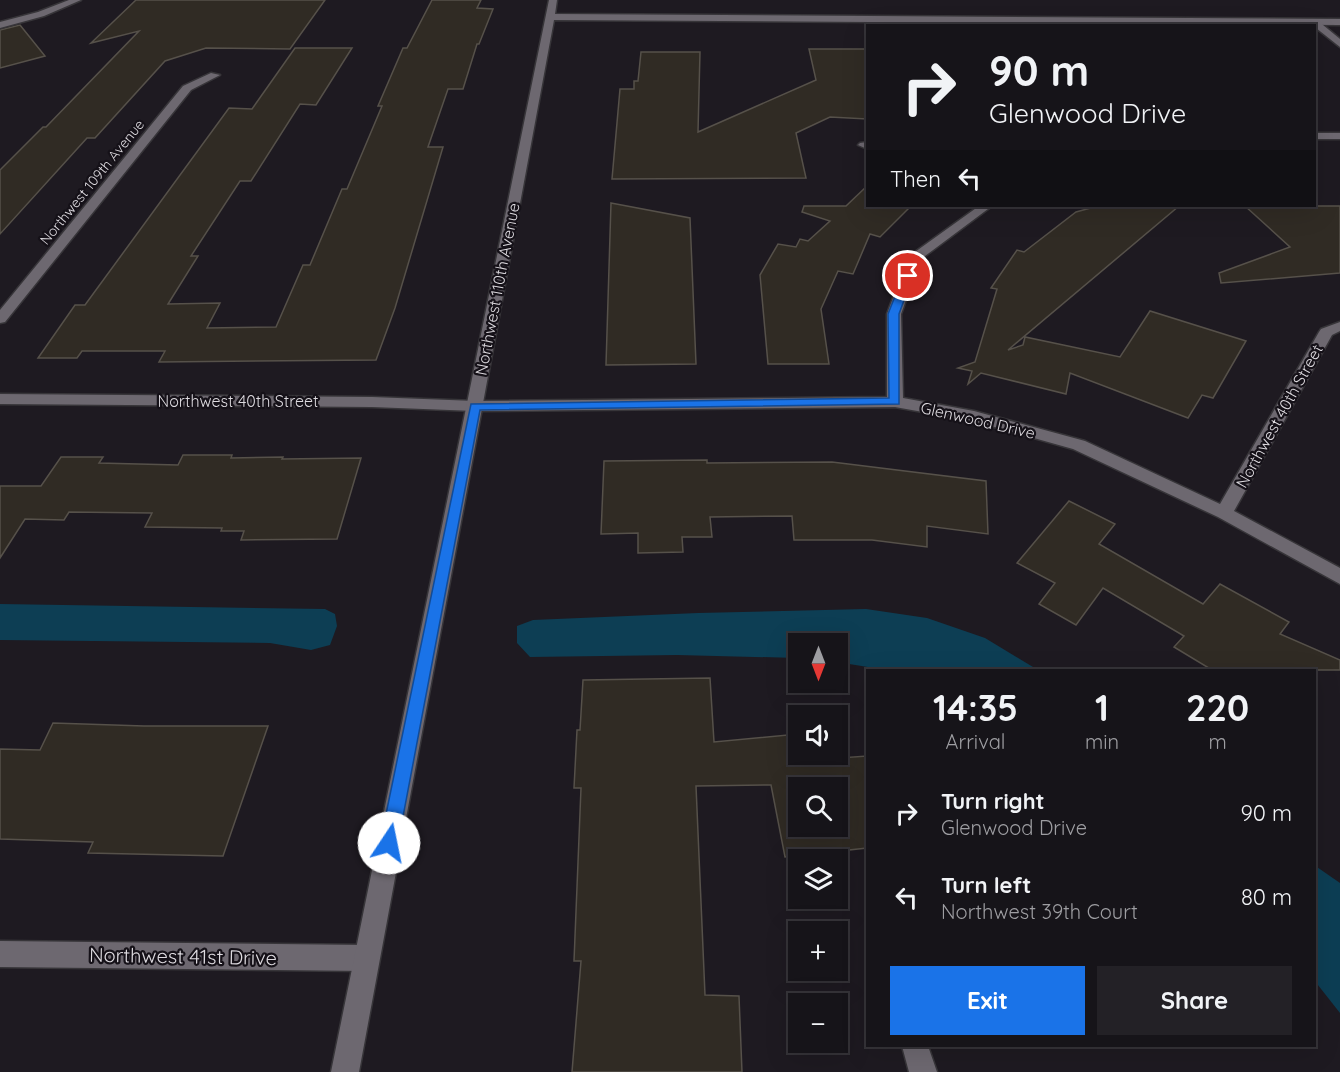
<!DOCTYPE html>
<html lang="en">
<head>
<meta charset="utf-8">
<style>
  :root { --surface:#161419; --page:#232126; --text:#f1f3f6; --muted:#9e9ea2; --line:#353338; --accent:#1a73e8 }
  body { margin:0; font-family:Quicksand,sans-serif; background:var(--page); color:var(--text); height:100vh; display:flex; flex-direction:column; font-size:22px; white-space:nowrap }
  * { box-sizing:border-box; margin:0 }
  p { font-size:20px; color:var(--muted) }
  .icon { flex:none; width:33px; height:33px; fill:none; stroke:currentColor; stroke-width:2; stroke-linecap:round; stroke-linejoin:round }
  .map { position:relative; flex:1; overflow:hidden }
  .panel { position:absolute; left:866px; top:669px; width:450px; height:378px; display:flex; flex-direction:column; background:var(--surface); border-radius:0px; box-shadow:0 6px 24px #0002,0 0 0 2px var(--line) }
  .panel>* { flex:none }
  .top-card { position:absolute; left:866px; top:24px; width:450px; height:183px; border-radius:0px; box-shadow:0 6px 24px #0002,0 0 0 2px var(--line); background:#161419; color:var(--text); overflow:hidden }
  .needle { width:39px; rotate:180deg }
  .controls { position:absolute; left:788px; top:633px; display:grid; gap:12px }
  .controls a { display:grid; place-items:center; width:60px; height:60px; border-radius:0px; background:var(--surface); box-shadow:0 6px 24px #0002,0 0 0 2px var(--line); font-size:30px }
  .pin { position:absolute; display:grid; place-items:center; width:51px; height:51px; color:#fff; margin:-26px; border:3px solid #fff; border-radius:50%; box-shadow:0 2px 6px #0007 }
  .me { position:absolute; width:66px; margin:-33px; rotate:11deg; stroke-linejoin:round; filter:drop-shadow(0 0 4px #0008) }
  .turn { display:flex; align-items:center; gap:21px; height:126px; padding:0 24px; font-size:27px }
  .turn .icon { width:78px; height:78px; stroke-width:2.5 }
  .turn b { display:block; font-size:42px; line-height:51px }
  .then { display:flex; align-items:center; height:57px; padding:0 24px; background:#0003; gap:12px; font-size:22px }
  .eta { display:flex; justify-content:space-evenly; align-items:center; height:102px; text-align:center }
  .eta b { font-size:36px; font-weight:800; line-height:42px }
  .button { display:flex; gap:12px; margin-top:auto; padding:12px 24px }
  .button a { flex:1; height:69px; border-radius:0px; background:var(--accent); color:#fff; font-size:24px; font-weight:800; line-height:69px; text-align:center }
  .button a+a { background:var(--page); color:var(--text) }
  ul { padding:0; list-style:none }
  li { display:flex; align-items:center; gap:18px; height:84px; padding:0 24px }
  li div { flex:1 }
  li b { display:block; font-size:22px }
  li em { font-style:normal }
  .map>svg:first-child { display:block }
  .water { fill:#0d3e54 }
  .building { fill:#302b24; stroke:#56514a; stroke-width:1.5; fill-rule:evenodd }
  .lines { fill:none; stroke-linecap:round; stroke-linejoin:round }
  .street-casing { stroke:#373539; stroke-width:3 }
  .secondary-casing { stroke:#373539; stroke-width:3 }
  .street { fill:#6d6870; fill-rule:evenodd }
  .secondary { fill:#6d6870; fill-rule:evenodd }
  .route { fill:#1a73e8; stroke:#114b97; stroke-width:1.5 }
  .labels { text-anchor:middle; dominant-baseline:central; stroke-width:4.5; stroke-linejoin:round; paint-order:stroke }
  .far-street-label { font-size:14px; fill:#dedbe0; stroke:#151118 }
  .street-label { font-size:16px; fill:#dedbe0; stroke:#151118 }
  .near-street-label { font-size:20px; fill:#dedbe0; stroke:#151118 }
</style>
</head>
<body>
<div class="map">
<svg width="1340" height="1072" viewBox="0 0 1340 1072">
  <rect width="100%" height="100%" fill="#1e1a21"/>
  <g class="water">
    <polygon points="0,604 325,609 335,614 337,626 330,645 311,650 270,643 0,640"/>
    <polygon points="866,609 927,618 985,638 1038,670 886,670 837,662 837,644 798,644 798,658 677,655 530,657 517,643 517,626 533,620 698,613"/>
    <polygon points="1314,865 1340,883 1340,1013 1314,980"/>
  </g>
  <g class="building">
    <polygon points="136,0 325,0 290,49 206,48 165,61 95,138 87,138 0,234 0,170 43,127 46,127 139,31 91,43"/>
    <polygon points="432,0 481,0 477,8 493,9 479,44 477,44 463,89 448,89 428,147 443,147 395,308 376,360 159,362 165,351 82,351 77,358 38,358 75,305 85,305 229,108 252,109 295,48 352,48 316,105 300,104 251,181 240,181 191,256 198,256 168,304 220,303 207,328 276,327 303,265 310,265 342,189 347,189 382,106 378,106 403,48 407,48"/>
    <polygon points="20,25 45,56 0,68 0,30"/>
    <polygon points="809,49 867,49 867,119 830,117 796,133 806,178 612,179 620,89 634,89 634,81 638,81 641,52 700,52 698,132 816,80"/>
    <polygon points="867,186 867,206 911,206 880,237 870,234 853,274 838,271 821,309 829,364 768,364 760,275 778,244 796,247 800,239 808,241 830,221 802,212 804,206 846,206"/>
    <polygon points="611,203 690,218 696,364 606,365"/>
    <polygon points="1098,206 1179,206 1008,350 1023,345 1025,337 1120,357 1150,311 1246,341 1213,398 1202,395 1188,418 1070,373 1066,394 981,373 968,384 972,371 958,368 975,362 997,289 991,288 1017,250 1024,252 1076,212"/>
    <polygon points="1245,206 1340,206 1340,273 1221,283 1219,273 1290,247"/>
    <polygon points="183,455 232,455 231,458 283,457 282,459 361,458 337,539 241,540 244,531 221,531 222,528 145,527 152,513 69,512 64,520 25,519 0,558 0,486 41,486 61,457 103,457 99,463 178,465"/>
    <polygon points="707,460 707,463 832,462 986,481 988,534 927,526 927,547 872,540 794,540 792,516 710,517 712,537 682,537 683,552 638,553 638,533 601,534 604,461"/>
    <polygon points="1069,501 1115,524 1099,544 1203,604 1220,584 1289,622 1280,634 1340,660 1340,670 1212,670 1174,647 1184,636 1103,588 1076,625 1039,604 1055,583 1017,563"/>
    <path d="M710,678L714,742L798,734V754H825L826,759L867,756V848L785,857L771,785L696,786L705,995L739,996L742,1072H572L581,961H574L581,788H574L577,730H580L583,680ZM798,788H837V826H798Z"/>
    <polygon points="53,723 144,726 268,726 223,856 88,853 93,842 0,839 0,749 40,750"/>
  </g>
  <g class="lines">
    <defs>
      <g id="street">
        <polygon points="69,0 81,0 44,16 0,28 0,22 38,12"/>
        <polygon points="1311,20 1317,20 1340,39 1340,47 1311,24"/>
        <polygon points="211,73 220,75 191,90 5,322 0,323 0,310 183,86"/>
        <rect x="1314" y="133" width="26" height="6"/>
        <polygon points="867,142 867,149 858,145 860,143"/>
        <polygon points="979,206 992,206 921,259 901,314 903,398 974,411 1085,441 1220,504 1319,332 1321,329 1340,322 1340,331 1332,335 1234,511 1340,568 1340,584 1218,517 1073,449 973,421 895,407 475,411 372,407 0,404 0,394 372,397 475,401 887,397 887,314 908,257"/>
        <polygon points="0,941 366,945 375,949 379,958 375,967 366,971 0,967"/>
        <polygon points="902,1046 928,1046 937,1072 909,1072"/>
      </g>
      <polygon id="secondary" points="549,0 557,0 555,14 1340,19 1340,25 554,20 359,1072 331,1072"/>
    </defs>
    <use href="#street" class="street-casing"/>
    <use href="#secondary" class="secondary-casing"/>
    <use href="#street" class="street"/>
    <use href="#secondary" class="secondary"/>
  </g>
  <polygon class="route" points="908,273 913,276 899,314 899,404 480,410 398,843 395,849 389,851 383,849 380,843 471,404 889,398 888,314 903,276"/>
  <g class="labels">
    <g class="far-street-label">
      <text transform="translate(92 182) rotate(-51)">Northwest 109th Avenue</text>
    </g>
    <g class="street-label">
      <text transform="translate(497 289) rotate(-79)">Northwest 110th Avenue</text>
      <text x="238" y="401">Northwest 40th Street</text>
      <text transform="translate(1279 416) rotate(-61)">Northwest 40th Street</text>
      <text transform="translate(978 420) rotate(13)">Glenwood Drive</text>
    </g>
    <g class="near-street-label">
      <text transform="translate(183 956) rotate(1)">Northwest 41st Drive</text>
    </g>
  </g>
</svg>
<div class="controls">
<a><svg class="needle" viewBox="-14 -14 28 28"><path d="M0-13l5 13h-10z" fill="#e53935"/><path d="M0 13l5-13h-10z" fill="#9e9ea2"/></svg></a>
<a><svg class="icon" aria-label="sound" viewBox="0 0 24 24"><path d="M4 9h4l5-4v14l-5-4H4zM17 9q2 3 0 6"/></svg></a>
<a><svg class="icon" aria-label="search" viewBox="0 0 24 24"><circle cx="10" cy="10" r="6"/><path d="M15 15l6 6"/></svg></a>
<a><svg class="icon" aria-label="layers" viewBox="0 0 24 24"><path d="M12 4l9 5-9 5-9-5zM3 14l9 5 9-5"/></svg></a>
<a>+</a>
<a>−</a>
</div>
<div class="pin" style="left:908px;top:276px;background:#d93025"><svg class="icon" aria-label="arrive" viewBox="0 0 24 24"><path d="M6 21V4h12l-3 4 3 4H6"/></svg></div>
<svg class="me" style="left:389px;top:843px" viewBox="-20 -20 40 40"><circle r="19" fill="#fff"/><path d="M0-13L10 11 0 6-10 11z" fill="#1a73e8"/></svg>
<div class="top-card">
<div class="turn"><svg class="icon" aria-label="right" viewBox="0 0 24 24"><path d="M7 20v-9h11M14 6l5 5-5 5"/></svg><div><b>90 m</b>Glenwood Drive</div></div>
<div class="then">Then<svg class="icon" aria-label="left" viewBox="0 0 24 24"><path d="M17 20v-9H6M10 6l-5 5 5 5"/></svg></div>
</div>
<section class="panel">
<div class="eta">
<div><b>14:35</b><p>Arrival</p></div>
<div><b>1</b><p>min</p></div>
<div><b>220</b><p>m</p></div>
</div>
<ul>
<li><svg class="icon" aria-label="right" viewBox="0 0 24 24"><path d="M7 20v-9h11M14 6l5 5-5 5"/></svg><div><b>Turn right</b><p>Glenwood Drive</p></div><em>90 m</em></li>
<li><svg class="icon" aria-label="left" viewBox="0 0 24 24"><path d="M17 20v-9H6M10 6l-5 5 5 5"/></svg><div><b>Turn left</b><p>Northwest 39th Court</p></div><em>80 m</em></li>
</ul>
<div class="button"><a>Exit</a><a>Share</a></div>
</section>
</div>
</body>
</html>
